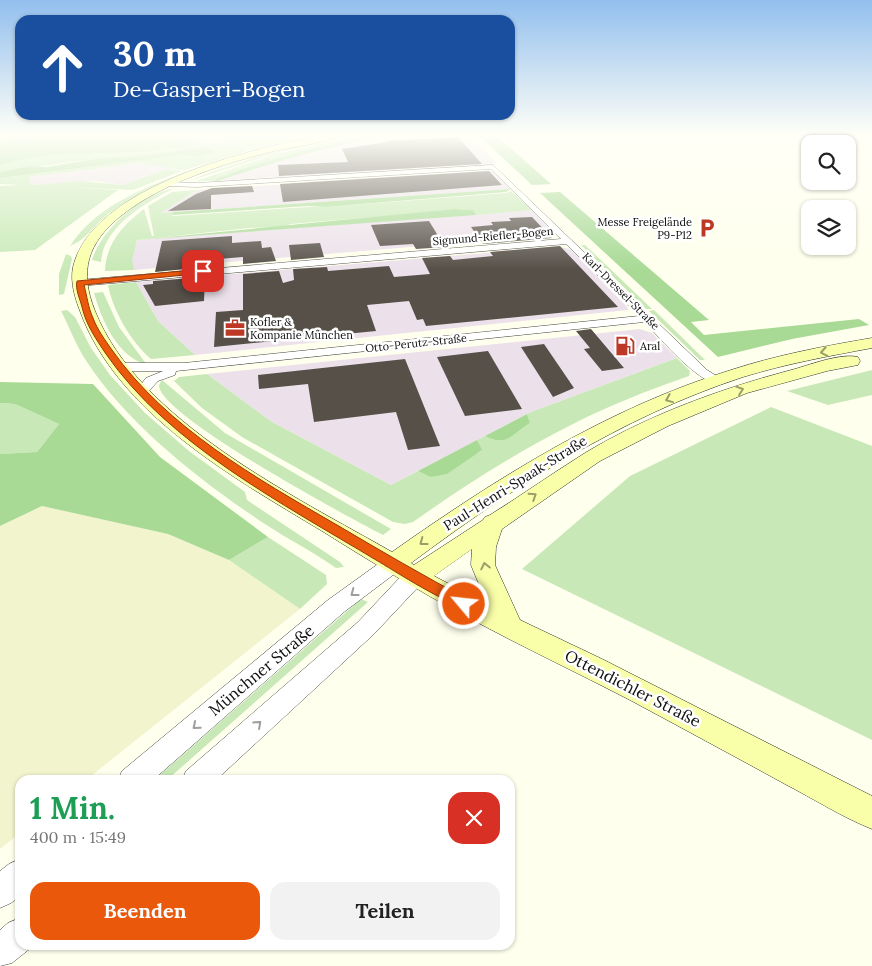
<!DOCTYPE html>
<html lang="de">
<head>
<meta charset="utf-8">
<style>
  :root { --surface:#fff; --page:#f2f2f2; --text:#222; --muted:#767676; --accent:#ea580c }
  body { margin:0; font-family:Lora,serif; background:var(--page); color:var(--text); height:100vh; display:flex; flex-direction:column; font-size:19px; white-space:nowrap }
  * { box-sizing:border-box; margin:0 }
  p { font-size:16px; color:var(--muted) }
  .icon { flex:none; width:28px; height:28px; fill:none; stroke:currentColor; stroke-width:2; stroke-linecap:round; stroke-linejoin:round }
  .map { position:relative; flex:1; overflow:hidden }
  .drawer { position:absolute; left:15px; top:775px; width:500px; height:175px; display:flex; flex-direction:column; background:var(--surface); border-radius:15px; box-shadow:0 1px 4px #0004 }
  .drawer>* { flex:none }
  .banner { position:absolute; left:15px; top:15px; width:500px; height:105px; border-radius:15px; box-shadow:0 1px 4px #0004; background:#1a4fa0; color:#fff; overflow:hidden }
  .controls { position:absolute; left:801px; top:135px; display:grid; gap:10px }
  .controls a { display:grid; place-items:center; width:55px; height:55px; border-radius:10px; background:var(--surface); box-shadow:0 1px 4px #0004; font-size:25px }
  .pin { position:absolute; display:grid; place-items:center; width:42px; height:42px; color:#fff; margin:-21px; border-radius:10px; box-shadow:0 2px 8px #0006 }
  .me { position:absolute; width:55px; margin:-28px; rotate:298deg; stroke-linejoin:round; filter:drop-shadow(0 0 4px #0008) }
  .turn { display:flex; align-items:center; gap:18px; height:105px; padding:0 15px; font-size:22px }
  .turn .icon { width:65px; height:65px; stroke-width:2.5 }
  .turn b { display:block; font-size:35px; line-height:42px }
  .round { display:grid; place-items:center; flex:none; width:52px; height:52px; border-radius:15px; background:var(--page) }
  .head { display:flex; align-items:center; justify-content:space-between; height:85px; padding:0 15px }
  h1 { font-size:30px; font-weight:700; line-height:38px; color:#1e9e55 }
  .button { display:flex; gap:10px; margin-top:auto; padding:10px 15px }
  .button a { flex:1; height:58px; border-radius:15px; background:var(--accent); color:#fff; font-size:20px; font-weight:700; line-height:58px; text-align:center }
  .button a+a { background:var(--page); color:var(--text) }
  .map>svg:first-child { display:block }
  .industrial { fill:#ece1eb }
  .farmland { fill:#f1f4cd }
  .green { fill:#c8e9b7 }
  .forest { fill:#a8da96 }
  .building { fill:#565049 }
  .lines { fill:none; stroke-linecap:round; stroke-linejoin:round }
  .minor-casing { stroke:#404040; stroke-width:1 }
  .tertiary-casing { stroke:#404040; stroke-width:1 }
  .secondary-casing { stroke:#2f2f2f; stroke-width:1 }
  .minor { fill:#fff; fill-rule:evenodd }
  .tertiary { fill:#fff; fill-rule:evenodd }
  .secondary { fill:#f9ffa8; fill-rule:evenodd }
  .oneway { stroke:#9b9e6a }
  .oneway2 { stroke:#9e9e9e }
  .route { fill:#ea580c; stroke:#983908 }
  .labels { text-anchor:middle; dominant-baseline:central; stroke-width:5; stroke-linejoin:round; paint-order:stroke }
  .far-poi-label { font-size:11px; fill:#0d0d0d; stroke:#fff; text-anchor:start }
  .far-street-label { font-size:11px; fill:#0d0d0d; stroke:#fff }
  .street-label { font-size:14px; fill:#0d0d0d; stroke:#fff }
  .near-street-label { font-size:16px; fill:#0d0d0d; stroke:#fff }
</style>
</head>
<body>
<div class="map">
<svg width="872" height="966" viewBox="0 0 872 966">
  <rect width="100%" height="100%" fill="#ffffed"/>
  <g class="industrial">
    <polygon points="388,135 468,135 497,163 217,181 269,163 318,149"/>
    <polygon points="141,163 185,170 166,169 123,185 95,181 35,185 31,184 29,177"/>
    <polygon points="489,171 494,172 511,189 160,213 197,190"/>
    <polygon points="532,210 555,235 134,270 131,260 137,240"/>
    <polygon points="559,247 570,249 628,308 628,310 195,355 158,321 136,282"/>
    <polygon points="640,329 652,333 677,358 531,412 391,485 272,422 207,374"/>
  </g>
  <polygon class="farmland" points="42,506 168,534 229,560 300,609 86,780 20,780 20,833 0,849 0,526"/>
  <g class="green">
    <polygon points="183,135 197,135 206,141 241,135 312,135 250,150 185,170 141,163 29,177 31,184 35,185 79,181 123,185 166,169 182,171 133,190 67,187 118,190 35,250 0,252 0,186 20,185 0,184 0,178 184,155 199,157 217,152 101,158 0,172 0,165 29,158 52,155 139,152 199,145"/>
    <polygon points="346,135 354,135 280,152 186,182 213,171 259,156"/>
    <path d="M359,135H377C321,146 269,159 215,180L217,181H196L276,154Z"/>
    <path d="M185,172L188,173C160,184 133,196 108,214C95,224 86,240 70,246C95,207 143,188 185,172Z"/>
    <path d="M175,188C147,202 103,226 101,262L92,260C102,228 143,193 175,188Z"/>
    <path d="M197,190L161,213L174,212L172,216L308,207H325L506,193L511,191L532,210L476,215L473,210L455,209L386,217L362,218L291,224L283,227L249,228L137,240L132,260L134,270L105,271C106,243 123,225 144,209L152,236H154L148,206L172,192Z"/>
    <polygon points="581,245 585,245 652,309 646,309"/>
    <polygon points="66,254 71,256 72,259 64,294 59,295 59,274"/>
    <path d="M136,282L158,321L195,355L151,359C131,342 113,311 108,285Z"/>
    <path d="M103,292L119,327L147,365C117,356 102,321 94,293Z"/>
    <path d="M67,310L75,317L91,348L110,375L145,413L189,451L245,492L247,500L340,562L344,567L336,568C314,552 289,540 265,524C204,484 127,424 87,362C76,346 70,328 61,311Z"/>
    <polygon points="654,310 705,360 700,360 649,311"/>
    <path d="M677,358L690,371L689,376C649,390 610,405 573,424C517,452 464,486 413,522L405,524L393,522L242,437L202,408L174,381L179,377L207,374L272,422L391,485L418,471L430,477L481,451L477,440L485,436C507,448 512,434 530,423L527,414L531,412Z"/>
    <polygon points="872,370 872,395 828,405 787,391"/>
    <path d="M162,380L225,433L391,529L383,535C350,518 158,415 159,385Z"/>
    <polygon points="0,403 15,404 59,424 37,452 0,454"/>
    <polygon points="771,407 872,446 872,740 522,569 630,476"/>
    <polygon points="268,537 326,575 327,584 300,609 229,560"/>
    <polygon points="361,599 368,602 167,780 154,780"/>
  </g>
  <g class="forest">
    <polygon points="28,135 183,135 200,145 139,152 52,155 29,158 0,165 0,139"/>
    <path d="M377,135H388C329,146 274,162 217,181L214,180C267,159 321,145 377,135Z"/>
    <polygon points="478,135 496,135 551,184 532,185"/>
    <polygon points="203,147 217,152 198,157 184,155 0,178 0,172 30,166 46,167 101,158 140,156"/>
    <polygon points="511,189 506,192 325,207 308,206 172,215 174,212"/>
    <polygon points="560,192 709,320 691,322 704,335 859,319 869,325 792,339 718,357 540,193"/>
    <polygon points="455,209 473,210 476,215 137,240"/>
    <polygon points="0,382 93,384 160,457 268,537 229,560 168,534 42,506 0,526 0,454 37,452 59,424 15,404 0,403"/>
    <path d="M527,414L530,423C512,434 507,448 485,436Z"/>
    <polygon points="477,440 482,450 447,474 430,477 418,471"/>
  </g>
  <g class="building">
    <polygon points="458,137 482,164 279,176 278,165 348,162 342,149 387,142 386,141"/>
    <polygon points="489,171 502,185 283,202 280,184"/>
    <polygon points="252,186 254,192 211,195 211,209 168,211 196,194 212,188"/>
    <polygon points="532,217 552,238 483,244 471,227 493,225 491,222 511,221 509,218"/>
    <polygon points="429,221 445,247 416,249 413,244 380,246 371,225"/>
    <polygon points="232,236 232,243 261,241 262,248 271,247 276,261 243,264 243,257 206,260 206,267 155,272 162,241"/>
    <polygon points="320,243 324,257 291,260 289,245"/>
    <polygon points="560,246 618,307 426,326 423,319 417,320 409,301 367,305 376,331 214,347 216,312 243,310 243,274 279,271 283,283 294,280 293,269 327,267 328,271 389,266 394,277 430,274 422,258 450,256 453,260 493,256 490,252"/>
    <polygon points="205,277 204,301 155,306 143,285 153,284 153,281"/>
    <polygon points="591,329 624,368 602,371 584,349 590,348 576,331"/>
    <polygon points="544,344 574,388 553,397 521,347"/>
    <polygon points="488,351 522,409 465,416 437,357"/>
    <polygon points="405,359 440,446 408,450 396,412 314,422 308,384 259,389 258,375"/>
  </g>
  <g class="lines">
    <defs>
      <path id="minor" d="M493,165L707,370L723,380L721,383C701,388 659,336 644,322L176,371L175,375L158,381L146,394L142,395L136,391L146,378L163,371H120L114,367L120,363H184L639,316L566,244L79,286L74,283L79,280L561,239L491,169L197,187L169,186L165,184L169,182L197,183Z"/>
      <g id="tertiary">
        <polygon points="393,557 401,559 404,564 401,569 344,612 153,780 118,780 122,771 328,600 385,559"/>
        <polygon points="414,569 422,571 425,577 422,583 374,634 216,780 182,780 186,771 358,622 406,571"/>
        <polygon points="20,859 20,896 11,903 0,908 0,871 9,864"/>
        <polygon points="20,918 20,945 33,945 32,947 12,963 0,966 0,930 8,923"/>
      </g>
      <path id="secondary" d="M322,135H340C330,142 289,148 274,151C223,164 164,182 122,215C87,243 79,271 95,311C139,421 294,496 392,552C497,478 608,408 731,370C777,355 825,346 872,338V348C829,356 785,364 743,377C621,417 513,487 411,563L414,565L483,520L485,517L490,515C522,495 553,473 585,453C650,414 723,388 795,369C812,364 841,353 858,357L860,361L858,365L827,371L747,393L668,426L600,461L502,529L496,547L495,565L520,620L602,659L872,796V829C842,817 814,799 785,784C734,756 682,728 630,700C576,672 521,646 467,617C417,590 370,561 322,531C234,478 117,413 80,311C75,298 70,282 73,267C92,186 251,149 322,135ZM472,549L471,565L487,604L434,576Z"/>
    </defs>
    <use href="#minor" class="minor-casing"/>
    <use href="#tertiary" class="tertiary-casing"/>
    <use href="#secondary" class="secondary-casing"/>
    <use href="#minor" class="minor"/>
    <use href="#tertiary" class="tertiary"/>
    <use href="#secondary" class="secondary"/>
  </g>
  <defs><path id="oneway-chevron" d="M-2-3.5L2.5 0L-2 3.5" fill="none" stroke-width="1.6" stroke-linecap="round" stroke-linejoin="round" transform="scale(1.25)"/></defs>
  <g class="oneway">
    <use href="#oneway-chevron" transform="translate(824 352) rotate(170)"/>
    <use href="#oneway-chevron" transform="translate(740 390) rotate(-19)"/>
    <use href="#oneway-chevron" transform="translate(669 399) rotate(158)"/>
    <use href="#oneway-chevron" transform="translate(533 496) rotate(-33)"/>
    <use href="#oneway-chevron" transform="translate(423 542) rotate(143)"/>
    <use href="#oneway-chevron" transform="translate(485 566) rotate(-102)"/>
  </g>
  <g class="oneway2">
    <use href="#oneway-chevron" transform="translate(354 593) rotate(143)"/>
    <use href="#oneway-chevron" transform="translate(258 724) rotate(-42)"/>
    <use href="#oneway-chevron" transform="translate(196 726) rotate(140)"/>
  </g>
  <linearGradient id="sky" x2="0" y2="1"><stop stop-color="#92bfee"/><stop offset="0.5" stop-color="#fffff7"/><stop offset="1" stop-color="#fffff7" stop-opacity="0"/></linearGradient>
  <rect width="872" height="270" fill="url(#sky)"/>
  <path class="route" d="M203,269L206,271L205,273L84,285C87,296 88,307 93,318C97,329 105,340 112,350C167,428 256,478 337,525C381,551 424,576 469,600L471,604L469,607C456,611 390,568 376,560C283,504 168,444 106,354C96,339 86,325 82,307C80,299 75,289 77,281Z"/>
  <defs>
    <symbol id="parking-bare" viewBox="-9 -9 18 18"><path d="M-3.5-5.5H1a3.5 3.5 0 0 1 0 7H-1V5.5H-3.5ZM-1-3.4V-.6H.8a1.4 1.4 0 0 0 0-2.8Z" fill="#bd3925" stroke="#fff" stroke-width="2.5" paint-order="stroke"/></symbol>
    <symbol id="office-bare" viewBox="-9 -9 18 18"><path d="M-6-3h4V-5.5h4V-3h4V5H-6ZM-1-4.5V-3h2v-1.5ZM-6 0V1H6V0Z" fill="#bd3925" stroke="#fff" stroke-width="2.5" paint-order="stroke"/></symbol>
    <symbol id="fuel-bare" viewBox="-9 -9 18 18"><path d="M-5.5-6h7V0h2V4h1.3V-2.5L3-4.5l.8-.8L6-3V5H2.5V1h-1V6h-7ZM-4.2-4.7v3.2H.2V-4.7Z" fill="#bd3925" stroke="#fff" stroke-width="2.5" paint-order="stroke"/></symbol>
  </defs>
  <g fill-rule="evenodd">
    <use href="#parking-bare" x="693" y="214" width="28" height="28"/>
    <use href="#office-bare" x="221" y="314" width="28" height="28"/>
    <use href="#fuel-bare" x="611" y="332" width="28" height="28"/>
  </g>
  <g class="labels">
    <g class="far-poi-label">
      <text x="692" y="222" text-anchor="end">Messe Freigelände<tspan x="692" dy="13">P9-P12</tspan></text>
      <text x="250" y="322">Kofler &amp;<tspan x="250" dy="13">Kompanie München</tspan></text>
      <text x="640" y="346">Aral</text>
    </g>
    <g class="far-street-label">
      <text transform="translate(493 236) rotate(-5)">Sigmund-Riefler-Bogen</text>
      <text transform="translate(621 291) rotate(45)">Karl-Dressel-Straße</text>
      <text transform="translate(416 343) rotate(-6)">Otto-Perutz-Straße</text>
    </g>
    <g class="street-label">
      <text transform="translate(515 483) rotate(-32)">Paul-Henri-Spaak-Straße</text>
    </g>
    <g class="near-street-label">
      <text transform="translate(261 670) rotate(-40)">Münchner Straße</text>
      <text transform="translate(633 688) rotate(27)">Ottendichler Straße</text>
    </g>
  </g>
</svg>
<div class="controls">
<a><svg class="icon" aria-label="search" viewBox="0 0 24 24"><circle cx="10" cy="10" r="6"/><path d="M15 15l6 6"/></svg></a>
<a><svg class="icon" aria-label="layers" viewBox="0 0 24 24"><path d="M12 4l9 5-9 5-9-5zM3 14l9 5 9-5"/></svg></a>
</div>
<div class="pin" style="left:203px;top:271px;background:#d93025"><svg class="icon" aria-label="arrive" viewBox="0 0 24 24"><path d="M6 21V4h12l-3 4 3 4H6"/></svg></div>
<svg class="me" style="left:464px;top:604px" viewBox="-20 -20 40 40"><circle r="17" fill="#ea580c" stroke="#fff" stroke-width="3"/><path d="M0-11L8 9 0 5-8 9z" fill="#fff"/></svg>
<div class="banner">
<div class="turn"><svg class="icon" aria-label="ahead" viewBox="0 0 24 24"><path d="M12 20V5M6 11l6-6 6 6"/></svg><div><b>30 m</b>De-Gasperi-Bogen</div></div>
</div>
<section class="drawer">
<div class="head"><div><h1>1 Min.</h1><p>400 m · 15:49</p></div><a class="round" style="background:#d93025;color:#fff"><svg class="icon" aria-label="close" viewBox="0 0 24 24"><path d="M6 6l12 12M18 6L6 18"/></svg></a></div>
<div class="button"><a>Beenden</a><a>Teilen</a></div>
</section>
</div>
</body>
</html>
